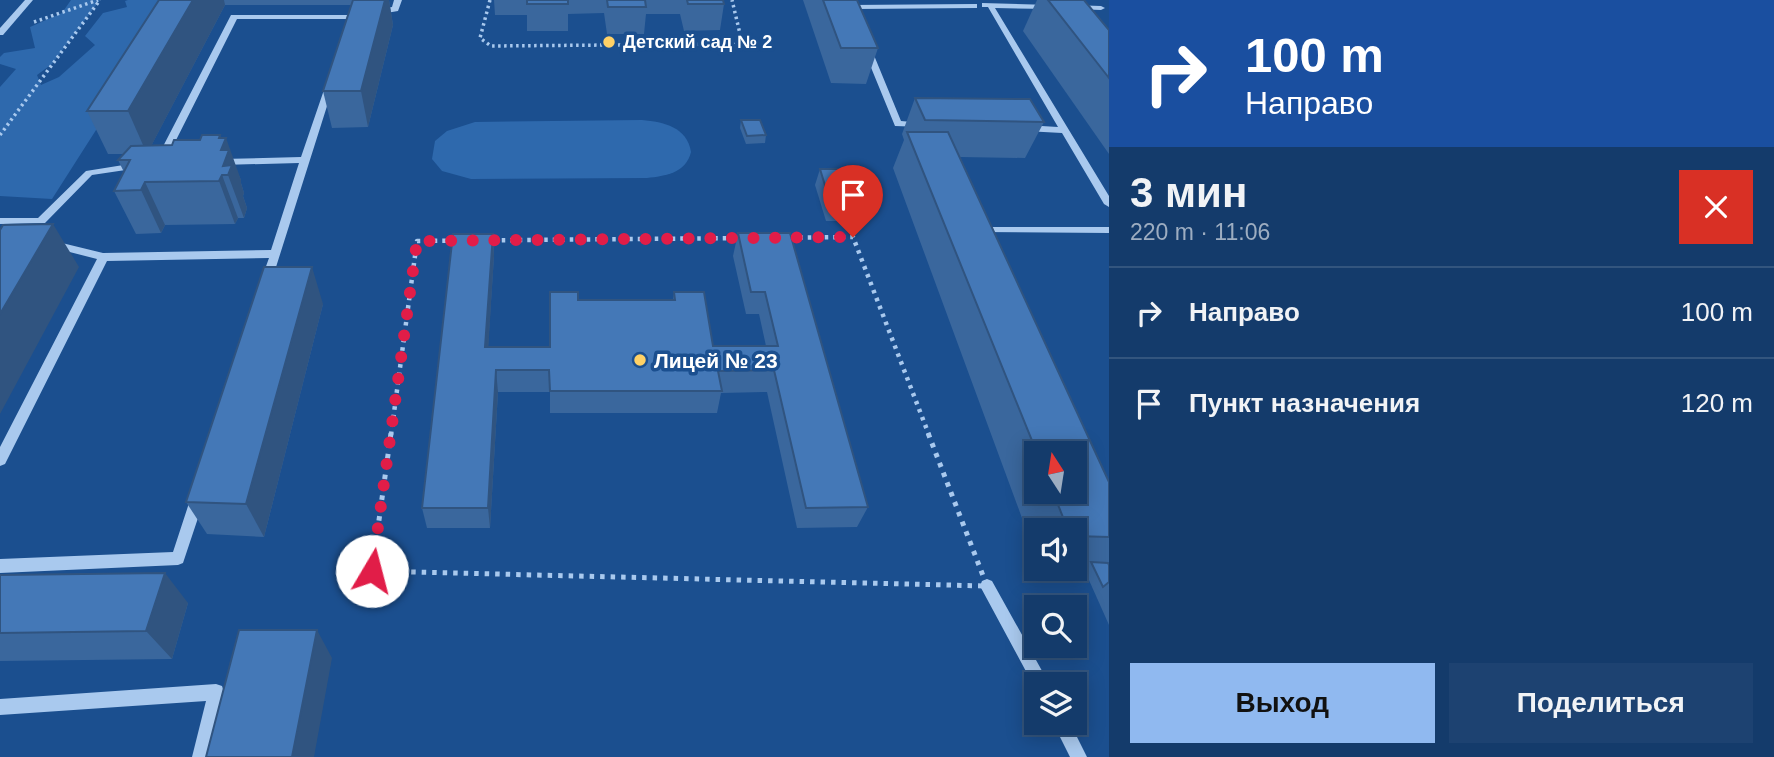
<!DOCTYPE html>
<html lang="ru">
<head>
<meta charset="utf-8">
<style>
  :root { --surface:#143b6b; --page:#1d4271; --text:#f1f3f6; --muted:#9dadc1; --line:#33557e; --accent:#90b9f0 }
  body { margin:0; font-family:Arial,sans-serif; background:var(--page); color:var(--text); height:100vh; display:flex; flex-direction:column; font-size:26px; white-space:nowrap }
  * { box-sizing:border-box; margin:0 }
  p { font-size:23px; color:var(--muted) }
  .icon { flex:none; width:38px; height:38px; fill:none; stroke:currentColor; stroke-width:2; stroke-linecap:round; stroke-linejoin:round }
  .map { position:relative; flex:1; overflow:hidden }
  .drawer { display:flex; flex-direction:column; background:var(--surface); width:665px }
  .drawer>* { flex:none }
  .top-card { background:#1a4fa0; color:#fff; overflow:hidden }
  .needle { width:46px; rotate:348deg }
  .tools { position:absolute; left:1024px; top:441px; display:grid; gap:14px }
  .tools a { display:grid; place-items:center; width:63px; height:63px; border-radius:0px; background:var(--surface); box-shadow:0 4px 18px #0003,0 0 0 2px var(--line); font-size:35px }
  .pin { position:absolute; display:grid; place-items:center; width:60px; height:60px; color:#fff; margin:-72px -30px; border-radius:50% 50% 50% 0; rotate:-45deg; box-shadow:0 0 7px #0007 }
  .pin .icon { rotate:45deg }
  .me { position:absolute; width:77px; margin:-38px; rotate:8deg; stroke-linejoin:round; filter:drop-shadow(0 0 5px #0008) }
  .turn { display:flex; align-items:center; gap:24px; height:147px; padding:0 21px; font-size:32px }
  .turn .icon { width:91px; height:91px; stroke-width:2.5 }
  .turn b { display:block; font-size:49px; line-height:60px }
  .round { display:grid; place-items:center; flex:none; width:74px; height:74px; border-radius:0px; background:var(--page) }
  .headline { display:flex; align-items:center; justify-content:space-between; height:119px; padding:0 21px }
  h1 { font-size:42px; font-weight:600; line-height:52px }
  .cta { display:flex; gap:14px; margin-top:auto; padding:14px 21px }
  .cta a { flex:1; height:80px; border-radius:0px; background:var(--accent); color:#111; font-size:28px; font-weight:600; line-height:80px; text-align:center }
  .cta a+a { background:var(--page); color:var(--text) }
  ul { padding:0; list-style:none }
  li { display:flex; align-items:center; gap:21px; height:91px; padding:0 21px; border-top:2px solid var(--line) }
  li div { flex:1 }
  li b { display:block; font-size:26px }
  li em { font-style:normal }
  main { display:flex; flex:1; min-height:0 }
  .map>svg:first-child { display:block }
  .green { fill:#2e69ad }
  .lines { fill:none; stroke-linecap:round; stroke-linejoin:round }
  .path-far2 { stroke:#a9c9ee; stroke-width:3.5; stroke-dasharray:2.5 3.5; stroke-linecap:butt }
  .path-far1 { stroke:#a9c9ee; stroke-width:4.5; stroke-dasharray:3.5 5; stroke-linecap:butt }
  .path { stroke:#a9c9ee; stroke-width:5; stroke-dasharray:4.5 6; stroke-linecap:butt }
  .minor { fill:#a9c9ee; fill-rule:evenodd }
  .wall { fill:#3a679d; fill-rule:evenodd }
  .shaded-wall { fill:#305480 }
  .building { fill:#4478b7; stroke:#305480; stroke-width:2 }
  .route { stroke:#e11d48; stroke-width:12; stroke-dasharray:0 21.6 }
  .poi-dot { fill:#ffd166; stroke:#1b4f8f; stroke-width:2.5 }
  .labels { text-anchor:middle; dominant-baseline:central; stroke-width:7; stroke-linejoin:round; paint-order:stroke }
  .far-poi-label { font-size:18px; font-weight:bold; fill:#fff; stroke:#1b4f8f; text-anchor:start }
  .poi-label { font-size:21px; font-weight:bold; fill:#fff; stroke:#1b4f8f; text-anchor:start }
</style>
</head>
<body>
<main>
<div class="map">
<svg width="1109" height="757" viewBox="0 0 1109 757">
  <rect width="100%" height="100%" fill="#1b4f8f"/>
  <g class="green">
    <polygon points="71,0 100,0 52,64 37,75 41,85 59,77 95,45 85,36 103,13 127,7 125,1 128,0 179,0 52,199 0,196 0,87 16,69 0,64 0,57 4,53 35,48 30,27 62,13"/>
    <path d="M642,120C664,122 687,127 691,152C686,173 665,176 647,178L471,179L442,171L432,159L435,141L447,131L475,122Z"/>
  </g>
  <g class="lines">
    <g class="path-far2">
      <polyline points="490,0 480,38 491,46 731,44 741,38 732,0"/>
      <polyline points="34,22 98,0"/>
      <polyline points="0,135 100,0"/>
    </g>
    <polyline class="path-far1" points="391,435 417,241 853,237 929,435"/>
    <polyline class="path" points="391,433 372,571 987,586 928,433"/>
    <g class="minor">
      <polygon points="25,0 33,0 3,35 0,35 0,28"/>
      <polygon points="394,0 402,0 398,11 351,19 237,19 166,160 161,163 156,160 231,15 351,15 392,7"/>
      <polygon points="982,3 1051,5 1055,7 1051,9 995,8 1109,196 1109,207 1104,204 1062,133 1025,131 1020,128 1025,125 1058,127 988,7 982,7"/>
      <polygon points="974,4 977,4 977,8 855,9 856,12 852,14 849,14 846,7 850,5"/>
      <polygon points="1070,5 1101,6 1105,8 1101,10 1073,9 1070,9"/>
      <polygon points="864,46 871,48 901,121 923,123 923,127 895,126 863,48"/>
      <polygon points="330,81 334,84 270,286 266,287 260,283 269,258 107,261 5,464 0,466 0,447 97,259 54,248 49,241 50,239 58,239 62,243 103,253 271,250 299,163 221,165 216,162 221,159 301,157 326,84"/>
      <polygon points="136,163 141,166 139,168 92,175 45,223 0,224 0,218 38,218 86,171"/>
      <polygon points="984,227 1109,227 1109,233 980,232 979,230"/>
      <polygon points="198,491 203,493 205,497 183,563 178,565 0,573 0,559 173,552 191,497 193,493"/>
      <polygon points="987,579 992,581 1046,678 1048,684 1036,684 1036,690 980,586 982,581"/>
      <polygon points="216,684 222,686 224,692 208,757 192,757 206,701 0,715 0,699"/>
      <polygon points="1053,723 1070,723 1087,757 1070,757"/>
    </g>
  </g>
  <g class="wall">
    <polygon points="159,0 389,0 393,25 368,127 332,128 323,91 351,5 225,5 151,146 172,145 200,140 220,135 241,180 241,183 244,193 243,196 247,208 244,218 238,218 235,224 165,225 161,233 136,234 114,191 124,172 118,160 124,154 108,154 87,111"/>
    <polygon points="494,0 723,0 724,4 720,30 684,31 680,14 646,14 644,34 607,34 604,13 568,14 568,31 527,31 527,15 495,15"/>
    <polygon points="803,0 857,0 878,48 866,84 831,83"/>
    <polygon points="1037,0 1084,0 1109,30 1109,154 1023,31"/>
    <path d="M915,98L1044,122L1025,158L960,157L1109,482V562L1108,563L1109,565V625L1084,569H1071H1074V530H1036V556L893,168L904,140L902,134ZM1036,453H1074V492H1036Z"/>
    <polygon points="741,120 766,135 765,143 746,144 740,128"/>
    <polygon points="820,169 864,205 858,221 826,221 815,185"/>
    <polygon points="738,233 868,507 857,527 797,528 767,392 721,393 717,413 550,413 550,392 498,392 490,528 427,528 422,508 493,234 494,256 488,347 550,347 578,300 673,300 674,292 713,346 766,346 759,314 746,314 733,256"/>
    <polygon points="323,304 264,537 207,534 186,502"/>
    <polygon points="0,575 188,603 172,659 0,661"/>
  </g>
  <g class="shaded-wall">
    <polygon points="193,0 224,0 225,5 147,154 128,111"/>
    <polygon points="385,0 389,0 393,25 368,127 361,91"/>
    <polygon points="220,135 224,144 226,138 241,180 241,183 244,193 243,196 247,208 244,218 228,175 223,166 219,138"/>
    <polygon points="222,175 238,218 235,224 219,181"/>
    <polygon points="145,182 165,225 161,233 141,190"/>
    <polygon points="53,224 79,267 0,414 0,314"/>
    <polygon points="493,234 494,256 487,369 485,347"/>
    <polygon points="312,267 323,304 264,537 246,504"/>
    <polygon points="496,370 498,392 490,528 488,508"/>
    <polygon points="165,573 188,603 172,659 146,631"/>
    <polygon points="317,630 332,658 314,757 292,757"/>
  </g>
  <g class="building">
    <polygon points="159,0 193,0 128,111 87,111"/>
    <polygon points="353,0 385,0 361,91 323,91"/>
    <rect x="527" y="0" width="41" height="4"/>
    <polygon points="607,0 645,0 646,7 608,7"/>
    <polygon points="687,0 723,0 724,4 688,4"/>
    <polygon points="823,0 857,0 878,48 841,48"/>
    <polygon points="1048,0 1084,0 1109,30 1109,78"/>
    <polygon points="915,98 1030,99 1044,122 925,120"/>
    <polygon points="741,120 760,120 766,135 747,136"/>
    <polygon points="907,132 948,132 1109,482 1109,537 1074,536 1074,530 1068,530 1053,492 1074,492 1074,453 1037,453"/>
    <polygon points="202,135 220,135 219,138 226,138 221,150 229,150 223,166 232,165 228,175 222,175 219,181 145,182 141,190 114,191 130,160 118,160 131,146 172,145 174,140 200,140"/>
    <polygon points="820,169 852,169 864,205 831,205"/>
    <polygon points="53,224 0,314 0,230 3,225"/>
    <polygon points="738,233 790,233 868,507 806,508 774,370 718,371 722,391 550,391 549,370 496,370 488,508 422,508 453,234 493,234 485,347 550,347 550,292 578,292 578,300 675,300 674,292 704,292 713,346 778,346 765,292 751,292"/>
    <polygon points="264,267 312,267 246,504 186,502"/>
    <polygon points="1091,562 1108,563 1109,565 1109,582 1103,587"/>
    <polygon points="165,573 146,631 0,633 0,575"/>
    <polygon points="239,630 317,630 292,757 206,757"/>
  </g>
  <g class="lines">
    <polyline class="route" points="372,571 417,241 853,237"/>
  </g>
  <g class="poi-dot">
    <circle cx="609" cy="42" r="7"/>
    <circle cx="640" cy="360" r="7"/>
  </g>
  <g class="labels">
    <g class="far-poi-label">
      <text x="623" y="42">Детский сад № 2</text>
    </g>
    <g class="poi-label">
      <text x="654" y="360">Лицей № 23</text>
    </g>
  </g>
</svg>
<div class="tools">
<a><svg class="needle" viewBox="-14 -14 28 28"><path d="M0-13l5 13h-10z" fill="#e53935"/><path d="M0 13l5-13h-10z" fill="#9dadc1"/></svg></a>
<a><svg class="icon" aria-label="sound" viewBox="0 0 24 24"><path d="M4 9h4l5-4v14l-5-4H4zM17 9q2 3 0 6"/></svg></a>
<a><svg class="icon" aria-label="search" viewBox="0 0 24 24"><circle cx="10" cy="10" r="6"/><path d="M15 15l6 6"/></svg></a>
<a><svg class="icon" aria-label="layers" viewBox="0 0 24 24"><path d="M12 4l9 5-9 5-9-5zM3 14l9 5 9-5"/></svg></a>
</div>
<div class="pin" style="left:853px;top:237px;background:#d93025"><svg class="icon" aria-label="arrive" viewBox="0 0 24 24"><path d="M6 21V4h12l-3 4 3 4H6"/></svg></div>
<svg class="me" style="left:372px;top:571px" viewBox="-20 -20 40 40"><circle r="19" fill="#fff"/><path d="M0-13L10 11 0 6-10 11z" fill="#e11d48"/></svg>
</div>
<section class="drawer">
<div class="top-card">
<div class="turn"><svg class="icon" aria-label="right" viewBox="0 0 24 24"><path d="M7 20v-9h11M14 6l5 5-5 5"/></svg><div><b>100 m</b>Направо</div></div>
</div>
<div class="headline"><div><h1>3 мин</h1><p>220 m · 11:06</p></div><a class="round" style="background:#d93025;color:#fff"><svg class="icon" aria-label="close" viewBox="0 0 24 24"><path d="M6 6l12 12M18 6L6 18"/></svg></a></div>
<ul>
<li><svg class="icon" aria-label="right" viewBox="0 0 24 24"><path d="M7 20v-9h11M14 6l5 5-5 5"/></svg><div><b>Направо</b></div><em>100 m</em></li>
<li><svg class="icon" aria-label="arrive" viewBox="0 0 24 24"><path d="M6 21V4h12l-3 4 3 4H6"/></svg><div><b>Пункт назначения</b></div><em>120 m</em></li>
</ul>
<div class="cta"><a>Выход</a><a>Поделиться</a></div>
</section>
</main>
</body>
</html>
